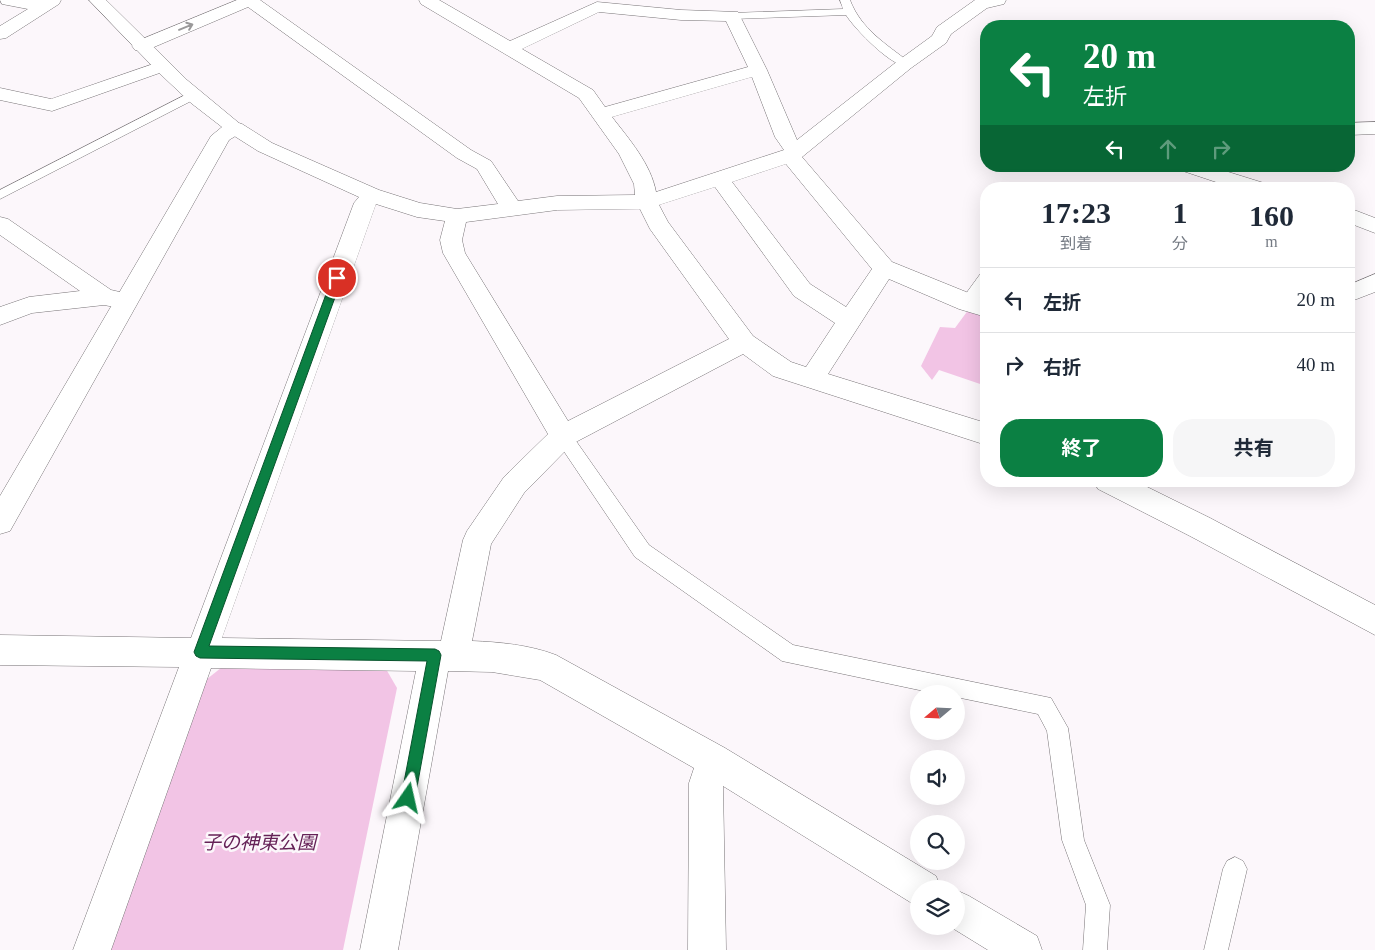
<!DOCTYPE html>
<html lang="ja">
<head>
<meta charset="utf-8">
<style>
  :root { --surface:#fff; --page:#f6f6f7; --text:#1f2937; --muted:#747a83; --line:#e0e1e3; --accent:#0b8043 }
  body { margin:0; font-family:"Times New Roman","Noto Sans JP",serif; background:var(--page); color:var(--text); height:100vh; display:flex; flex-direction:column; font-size:19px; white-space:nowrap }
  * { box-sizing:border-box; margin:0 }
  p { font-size:16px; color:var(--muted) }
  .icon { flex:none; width:28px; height:28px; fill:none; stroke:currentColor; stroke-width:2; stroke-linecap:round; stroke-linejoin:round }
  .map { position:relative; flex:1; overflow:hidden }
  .drawer { position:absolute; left:980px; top:182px; width:375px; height:305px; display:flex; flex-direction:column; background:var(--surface); border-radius:20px; box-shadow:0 5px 20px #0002 }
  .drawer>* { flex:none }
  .top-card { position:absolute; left:980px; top:20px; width:375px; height:152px; border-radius:20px; box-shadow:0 5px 20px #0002; background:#0b8043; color:#fff; overflow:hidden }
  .needle { width:32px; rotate:251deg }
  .buttons { position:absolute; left:910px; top:685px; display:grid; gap:10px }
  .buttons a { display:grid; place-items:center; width:55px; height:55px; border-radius:50%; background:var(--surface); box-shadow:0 5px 20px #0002; font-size:25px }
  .pin { position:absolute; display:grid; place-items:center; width:42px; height:42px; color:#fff; margin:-21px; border:2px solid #fff; border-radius:50%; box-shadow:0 1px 5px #0007 }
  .me { position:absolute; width:55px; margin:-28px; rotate:11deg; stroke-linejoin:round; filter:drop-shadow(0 0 4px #0008) }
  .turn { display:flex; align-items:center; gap:18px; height:105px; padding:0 20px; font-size:22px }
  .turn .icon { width:65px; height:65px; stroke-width:2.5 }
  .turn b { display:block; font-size:35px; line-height:42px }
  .lanes { display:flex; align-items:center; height:48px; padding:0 20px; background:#0003; justify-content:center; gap:25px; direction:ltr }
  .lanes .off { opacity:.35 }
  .eta { display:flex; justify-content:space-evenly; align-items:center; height:85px; text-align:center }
  .eta b { font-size:30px; font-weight:700; line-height:35px }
  .primary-button { display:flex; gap:10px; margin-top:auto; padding:10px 20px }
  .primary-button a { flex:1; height:58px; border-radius:20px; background:var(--accent); color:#fff; font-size:20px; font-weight:700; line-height:58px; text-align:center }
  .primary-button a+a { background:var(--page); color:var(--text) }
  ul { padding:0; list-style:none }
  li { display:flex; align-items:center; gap:15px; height:65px; padding:0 20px; border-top:1px solid var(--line) }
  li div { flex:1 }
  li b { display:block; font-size:19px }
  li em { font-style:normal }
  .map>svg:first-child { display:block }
  .green { fill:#f2c4e5 }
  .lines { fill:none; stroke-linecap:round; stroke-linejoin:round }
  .service-casing { stroke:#787477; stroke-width:1 }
  .minor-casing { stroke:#787477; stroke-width:1 }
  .tertiary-casing { stroke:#787477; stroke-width:1 }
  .service { fill:#fff; fill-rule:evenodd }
  .minor { fill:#fff; fill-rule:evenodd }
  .tertiary { fill:#fff; fill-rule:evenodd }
  .oneway { stroke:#9a999a }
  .route { fill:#0b8043; stroke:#07532c }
  .labels { text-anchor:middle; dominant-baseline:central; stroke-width:5; stroke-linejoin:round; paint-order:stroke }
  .near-park-label { font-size:19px; font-style:italic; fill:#652257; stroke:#fcf7fb }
</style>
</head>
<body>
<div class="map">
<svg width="1375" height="950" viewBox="0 0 1375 950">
  <rect width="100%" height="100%" fill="#fcf7fb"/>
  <g class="green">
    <polygon points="969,309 986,313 986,386 939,370 932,380 921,366 940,327 955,328"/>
    <polygon points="226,664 386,669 397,688 343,950 111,950 207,679"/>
  </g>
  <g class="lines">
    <defs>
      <g id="service">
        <path d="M840,0H850C861,29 886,44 909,62L911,64L909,66C894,70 854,28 846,15L732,19L727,16L732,13L843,9Z"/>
        <polygon points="193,91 199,95 197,98 0,199 0,190"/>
        <path d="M986,272C986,276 987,284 986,288C981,298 972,310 962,307L960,303L962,299L981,273Z"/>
        <polygon points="563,429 569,431 649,545 793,645 1051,698 1068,728 1084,840 1110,905 1107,950 1083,950 1086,905 1062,840 1047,731 1038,714 956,697 956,694 938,694 782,661 635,557 557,441 555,436 557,431"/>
        <polygon points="1235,857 1243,861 1247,869 1228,950 1204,950 1223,869 1227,861"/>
      </g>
      <g id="minor">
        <polygon points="0,0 61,0 59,4 6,38 0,39 0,26 28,9 2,4"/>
        <path d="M237,0H260L471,150L491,161L518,201L557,196L635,195L634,184L619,154L579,98L421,4L419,0H439L510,41L597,2L681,10L738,12L767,70L797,140L899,60L932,36L937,27L975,0H1006L1004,4L987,8L951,34L946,43L911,68L802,157L892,262L986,300V317L959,309L889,279L828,374L986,423V445L773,376L743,354L572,444L524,493L491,544L472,641C499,642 530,645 556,655L725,748L936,876L941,889H919V906L910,902L723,786L726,950H688L689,783L694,768L540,680L492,672L448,671L398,950H360L416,671L211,668L111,950H73L179,667L0,665V635L191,638L354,203L359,197L258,151L228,132L225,128L228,124L235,122L242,124L272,143L379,190L420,203L457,209L498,204L477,169L457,158L248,7L147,50L141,51L135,50L132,46L135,42ZM599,12L681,20L726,21L748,67L605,107L593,90L522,49ZM752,77L775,137L784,150L656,192C651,164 629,139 612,117ZM786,164L872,269L846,307L810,284L732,182ZM715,187L794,296L835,323L806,367L791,362L753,336L668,222L659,205ZM376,204L417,217L445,221L440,240L443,253L548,434L504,477L467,531L463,540L441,641L222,638ZM640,209L650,229L729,339L568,421L465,253L462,240L466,222L557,210Z"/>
        <polygon points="162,61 168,62 171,66 168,70 52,111 0,100 0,88 51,99"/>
        <polygon points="1375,122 1375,134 1349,135 1349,123"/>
        <polygon points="1177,166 1209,166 1267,184 1270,189 1237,189 1180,170"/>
        <polygon points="1349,208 1375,218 1375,233 1349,223"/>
        <polygon points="0,217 8,219 111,290 133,295 137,301 133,307 125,309 104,305 32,313 0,325 0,307 29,297 80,291 0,235"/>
        <polygon points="1375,274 1375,292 1349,302 1349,285"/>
        <polygon points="1094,481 1135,481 1210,518 1375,605 1375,635 1190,536 1098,489"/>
        <polygon points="956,890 969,896 1037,936 1042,950 988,950 949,926 956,926"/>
      </g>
      <polygon id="tertiary" points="89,0 106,0 187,80 245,128 242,132 229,140 10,531 0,534 0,496 211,136 222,127 191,103 157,71"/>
    </defs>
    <use href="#service" class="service-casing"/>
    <use href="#minor" class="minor-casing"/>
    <use href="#tertiary" class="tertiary-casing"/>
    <use href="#service" class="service"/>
    <use href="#minor" class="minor"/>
    <use href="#tertiary" class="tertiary"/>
  </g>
  <defs><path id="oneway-shaft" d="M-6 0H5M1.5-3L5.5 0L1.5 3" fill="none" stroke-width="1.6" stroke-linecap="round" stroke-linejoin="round" transform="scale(1.25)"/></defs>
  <use class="oneway" href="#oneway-shaft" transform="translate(186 27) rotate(-22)"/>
  <polygon class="route" points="337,275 342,278 209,646 435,649 439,651 441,655 415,798 413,803 408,805 403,803 401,798 427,661 200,658 196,656 194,652 332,278"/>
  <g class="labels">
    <g class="near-park-label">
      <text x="259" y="842">子の神東公園</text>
    </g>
  </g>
</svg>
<div class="buttons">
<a><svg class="needle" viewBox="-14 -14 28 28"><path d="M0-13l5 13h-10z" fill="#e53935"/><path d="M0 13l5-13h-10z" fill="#747a83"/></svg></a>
<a><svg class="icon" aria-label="sound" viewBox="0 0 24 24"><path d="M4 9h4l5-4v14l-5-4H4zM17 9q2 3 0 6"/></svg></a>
<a><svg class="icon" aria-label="search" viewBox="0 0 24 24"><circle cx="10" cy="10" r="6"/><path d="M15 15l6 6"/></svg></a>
<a><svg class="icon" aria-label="layers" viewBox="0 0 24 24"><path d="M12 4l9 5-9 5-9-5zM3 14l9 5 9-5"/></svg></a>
</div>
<div class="pin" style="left:337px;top:278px;background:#d93025"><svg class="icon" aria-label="arrive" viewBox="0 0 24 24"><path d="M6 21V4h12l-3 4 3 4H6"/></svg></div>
<svg class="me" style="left:408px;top:798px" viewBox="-20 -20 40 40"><path d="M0-17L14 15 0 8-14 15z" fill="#0b8043" stroke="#fff" stroke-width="4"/></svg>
<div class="top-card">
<div class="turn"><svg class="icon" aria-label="left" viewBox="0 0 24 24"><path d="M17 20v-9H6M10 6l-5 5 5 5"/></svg><div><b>20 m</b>左折</div></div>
<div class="lanes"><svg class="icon" aria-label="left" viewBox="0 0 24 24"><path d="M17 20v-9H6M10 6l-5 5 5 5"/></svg><svg class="icon off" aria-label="ahead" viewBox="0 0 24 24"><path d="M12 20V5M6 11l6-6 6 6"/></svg><svg class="icon off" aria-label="right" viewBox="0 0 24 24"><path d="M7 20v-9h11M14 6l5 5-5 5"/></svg></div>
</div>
<section class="drawer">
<div class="eta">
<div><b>17:23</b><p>到着</p></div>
<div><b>1</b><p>分</p></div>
<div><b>160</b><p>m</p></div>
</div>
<ul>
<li><svg class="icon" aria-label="left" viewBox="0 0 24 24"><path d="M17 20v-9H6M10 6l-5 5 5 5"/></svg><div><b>左折</b></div><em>20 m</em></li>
<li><svg class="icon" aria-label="right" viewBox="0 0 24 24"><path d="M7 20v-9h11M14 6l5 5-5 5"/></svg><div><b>右折</b></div><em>40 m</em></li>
</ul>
<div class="primary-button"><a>終了</a><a>共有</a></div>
</section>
</div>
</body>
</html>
